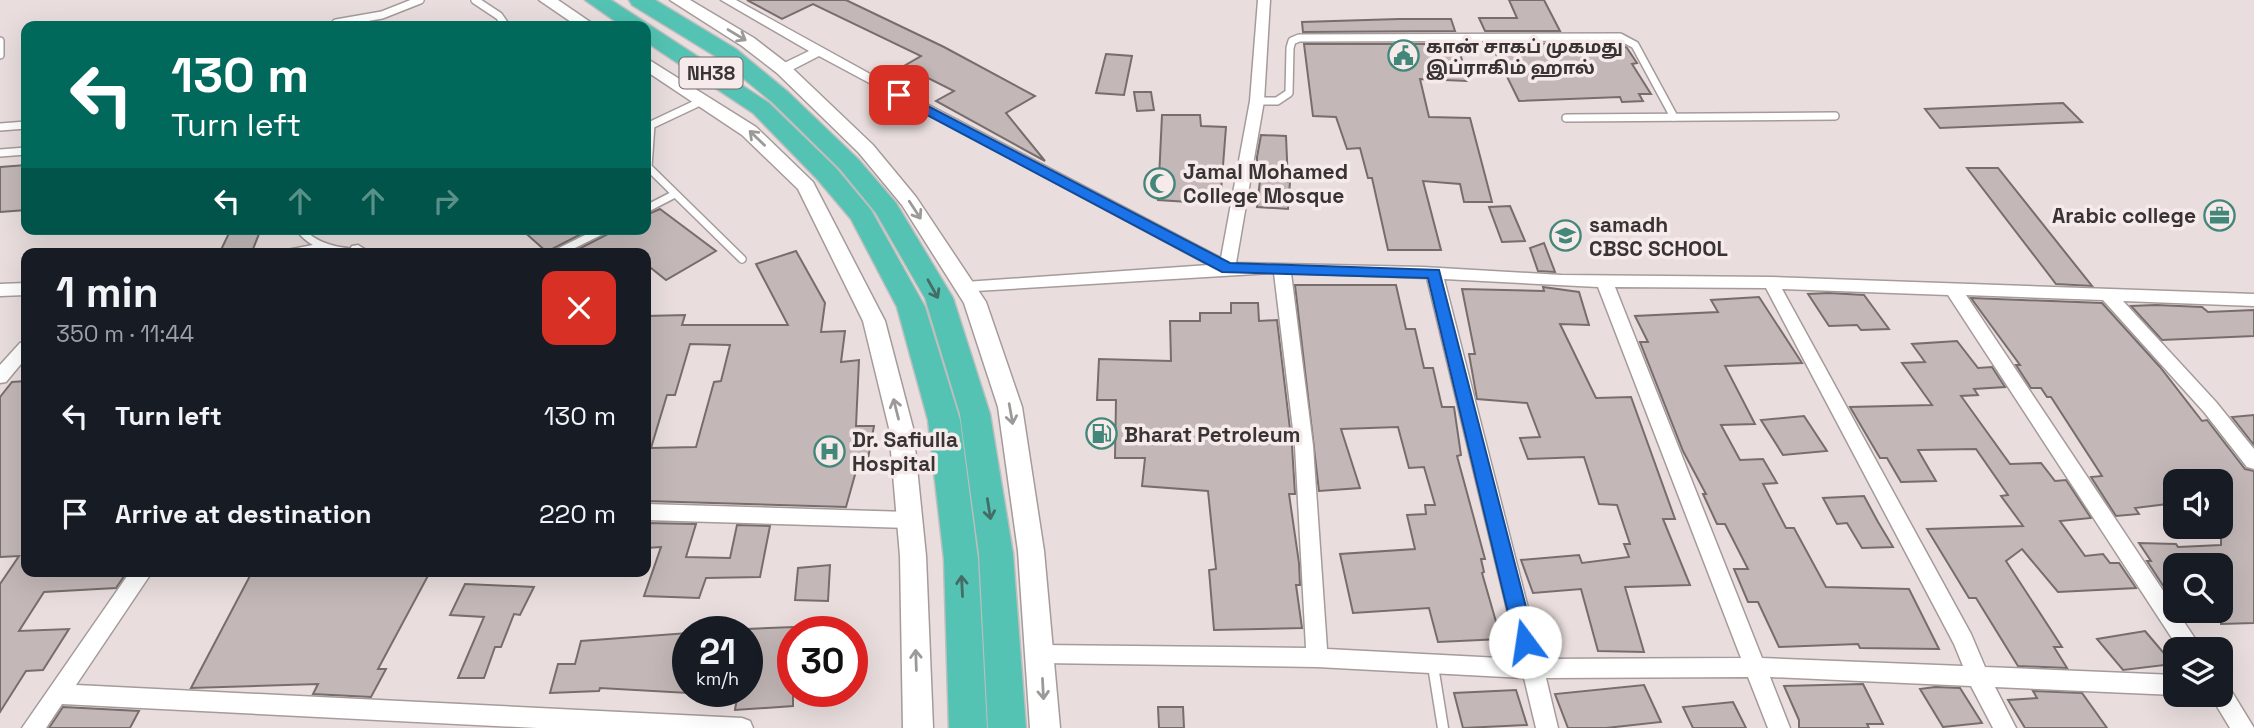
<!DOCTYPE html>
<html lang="en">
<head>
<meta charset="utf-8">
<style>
  :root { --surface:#171b24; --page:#20242c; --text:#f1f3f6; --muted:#9ea1a6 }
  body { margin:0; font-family:"Space Grotesk","Noto Sans Tamil",sans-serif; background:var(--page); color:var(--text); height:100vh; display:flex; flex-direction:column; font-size:26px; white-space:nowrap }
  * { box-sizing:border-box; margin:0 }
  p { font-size:23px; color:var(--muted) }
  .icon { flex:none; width:38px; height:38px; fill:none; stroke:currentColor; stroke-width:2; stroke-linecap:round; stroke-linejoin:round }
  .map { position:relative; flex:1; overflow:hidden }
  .side { position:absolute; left:21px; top:248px; width:630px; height:329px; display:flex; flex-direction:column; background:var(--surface); border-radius:14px; box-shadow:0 7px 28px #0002 }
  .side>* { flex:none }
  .top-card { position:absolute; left:21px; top:21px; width:630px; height:214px; border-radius:14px; box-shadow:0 7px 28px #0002; background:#00695c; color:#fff; overflow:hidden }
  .fabs { position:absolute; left:2163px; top:469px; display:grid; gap:14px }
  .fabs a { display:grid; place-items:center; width:70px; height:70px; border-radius:14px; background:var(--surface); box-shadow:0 7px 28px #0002; font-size:35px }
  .speed { position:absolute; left:672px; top:616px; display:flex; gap:14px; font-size:35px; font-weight:700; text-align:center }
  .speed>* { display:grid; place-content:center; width:91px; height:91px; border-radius:50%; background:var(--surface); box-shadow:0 7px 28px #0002; line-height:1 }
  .speed small { font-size:18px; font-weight:400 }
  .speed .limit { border:10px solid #d22; background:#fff; color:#111 }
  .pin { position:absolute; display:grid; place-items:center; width:60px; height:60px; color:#fff; margin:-30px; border-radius:14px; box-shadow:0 4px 10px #0006 }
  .me { position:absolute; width:77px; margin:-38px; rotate:346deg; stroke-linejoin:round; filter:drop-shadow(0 0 5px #0008) }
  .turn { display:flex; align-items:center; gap:24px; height:147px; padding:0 35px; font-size:32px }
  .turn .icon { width:91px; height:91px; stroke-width:2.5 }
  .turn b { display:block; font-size:49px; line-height:60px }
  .lanes { display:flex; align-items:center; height:66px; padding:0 35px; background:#0003; justify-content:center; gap:35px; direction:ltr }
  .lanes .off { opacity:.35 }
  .round { display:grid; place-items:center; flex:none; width:74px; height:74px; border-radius:14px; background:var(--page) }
  .headline { display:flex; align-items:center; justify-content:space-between; height:119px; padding:0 35px }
  h1 { font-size:42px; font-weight:800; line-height:52px }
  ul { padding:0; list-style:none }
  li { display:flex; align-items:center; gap:21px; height:98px; padding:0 35px }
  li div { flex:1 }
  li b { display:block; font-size:26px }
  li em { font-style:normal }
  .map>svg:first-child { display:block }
  .building { fill:#c3b8b7; stroke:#776e6c; stroke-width:2; fill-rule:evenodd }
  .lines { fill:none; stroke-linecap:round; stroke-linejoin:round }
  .service-far1-casing { stroke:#a59b9a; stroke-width:10 }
  .service-casing { stroke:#a59b9a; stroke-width:13 }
  .minor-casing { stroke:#a59b9a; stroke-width:3 }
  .tertiary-casing { stroke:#a59b9a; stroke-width:3 }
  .trunk-casing { stroke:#bfbebe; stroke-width:3 }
  .service-far1 { stroke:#fff; stroke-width:7 }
  .service { stroke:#fff; stroke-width:10 }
  .minor { fill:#fff; fill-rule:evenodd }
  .tertiary { fill:#fff; fill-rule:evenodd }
  .trunk { fill:#54c3b3; fill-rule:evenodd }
  .oneway { stroke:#9c9a99 }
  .oneway2 { stroke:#436d66 }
  .route { fill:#1a73e8; stroke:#114b97; stroke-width:2 }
  .labels { text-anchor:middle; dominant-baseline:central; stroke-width:7; stroke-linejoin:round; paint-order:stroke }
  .far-poi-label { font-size:18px; font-weight:bold; fill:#383433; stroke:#f6ebea; text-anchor:start }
  .shield { fill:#f6ebea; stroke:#716b6a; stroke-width:2 }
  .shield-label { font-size:19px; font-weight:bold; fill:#383433 }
  .poi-label { font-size:21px; font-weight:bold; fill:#383433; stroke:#f6ebea; text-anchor:start }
</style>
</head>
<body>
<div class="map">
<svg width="2254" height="728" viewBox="0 0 2254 728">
  <rect width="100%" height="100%" fill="#e9dedd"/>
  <g class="building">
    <polygon points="747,0 846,0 944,47 1035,96 1006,113 1045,161 936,101 954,91 904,66 921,56 813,4 782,19"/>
    <polygon points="1509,0 1544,0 1560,31 1485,31 1479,18 1517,18"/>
    <polygon points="1399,19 1451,19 1455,31 1303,32 1302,22"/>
    <polygon points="1618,43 1627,48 1637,63 1632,64 1651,94 1639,94 1643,101 1622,102 1620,97 1519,101 1491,44"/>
    <polygon points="1304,44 1458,44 1467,81 1420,79 1429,117 1470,118 1492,202 1464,202 1460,184 1423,181 1441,250 1388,250 1372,178 1368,178 1360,148 1347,149 1336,117 1313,116"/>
    <polygon points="1106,54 1132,56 1124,95 1096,93"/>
    <polygon points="1134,92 1151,92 1154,110 1137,111"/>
    <polygon points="2063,103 2082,122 1940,128 1925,109"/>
    <polygon points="1162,115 1200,115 1201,126 1226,127 1220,204 1158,200"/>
    <polygon points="1261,135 1286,136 1288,182 1290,182 1288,209 1257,207 1261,171 1257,171 1257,157"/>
    <polygon points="26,165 26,210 0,212 0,167"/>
    <polygon points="1967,168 1998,168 2092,286 2056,284"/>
    <polygon points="1510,206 1525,241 1502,242 1489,207"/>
    <polygon points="660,209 716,251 666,280 646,264 646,254 569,254 608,234 611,229 646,229 646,215"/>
    <polygon points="231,229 261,229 251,254 219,254"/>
    <polygon points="521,229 591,229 552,249 549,254"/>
    <polygon points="1544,243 1555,272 1538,271 1530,248"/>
    <path d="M796,251L825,303L821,332L845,331L841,362L859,360L856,426H874L867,464H858L846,507L646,501V316L685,315L682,325H788L756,264ZM690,344L730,345L721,381L714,382L696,447L651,448L667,395H675Z"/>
    <polygon points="1295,285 1396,285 1406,329 1415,329 1424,368 1433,368 1442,407 1454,407 1461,455 1457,456 1485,559 1481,559 1484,572 1482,573 1501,639 1438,642 1429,608 1353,613 1340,554 1415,549 1407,515 1426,514 1425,505 1435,505 1424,467 1409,468 1398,427 1341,429 1360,488 1319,491"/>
    <polygon points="1543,287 1579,292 1589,325 1560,324 1596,398 1631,397 1675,519 1663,519 1690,585 1625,587 1644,652 1598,651 1581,589 1533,593 1521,560 1579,555 1582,563 1629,557 1624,544 1630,544 1617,505 1599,504 1584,457 1528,459 1520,438 1540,437 1527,403 1477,399 1469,354 1475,354 1462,289 1544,291"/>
    <polygon points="1829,293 1864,295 1889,329 1861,330 1857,325 1829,326 1808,294"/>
    <polygon points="1759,297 1802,363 1725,366 1755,424 1721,425 1740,460 1763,459 1777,483 1763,484 1786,528 1794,528 1826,587 1909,589 1939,649 1860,648 1858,644 1779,647 1758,602 1748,602 1734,569 1748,569 1725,524 1717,524 1703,494 1706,494 1683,451 1640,342 1648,342 1635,316 1718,312 1711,300"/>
    <polygon points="1971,298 2102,303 2160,367 2202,421 2207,420 2245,469 2254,471 2254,623 2221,624 2221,565 2175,565 2175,604 2147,561 2151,561 2139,543 2176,544 2178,547 2221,545 2221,481 2175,480 2175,503 2135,508 2139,514 2116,516 2091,477 2102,476 2051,397 2047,397 2041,388 2031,388 2016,365 2020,365"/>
    <polygon points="1231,303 1258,303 1259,321 1277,320 1292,446 1295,494 1289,494 1299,563 1300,585 1296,585 1302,628 1214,630 1209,570 1216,569 1208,491 1142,486 1145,458 1115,458 1116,400 1097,400 1099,359 1171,361 1170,321 1200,321 1200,313 1231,313"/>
    <polygon points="2156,305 2202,307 2208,312 2254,310 2254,336 2162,340 2131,306"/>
    <polygon points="1957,341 1978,368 1992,367 2005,387 1974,389 1978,395 1961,396 2010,464 2041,463 2055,481 2066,480 2091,518 2060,521 2085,556 2103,554 2110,563 2119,563 2136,588 2058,592 2022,549 2006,561 2062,647 2054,647 2067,668 2018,666 1976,598 1969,598 1927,529 2023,526 2001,496 2008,495 1976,449 1918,450 1936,481 1901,482 1887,458 1880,458 1850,407 1932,405 1902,363 1925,362 1912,344"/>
    <polygon points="26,381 26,572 127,572 116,588 44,592 19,631 69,629 43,670 26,671 0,712 0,584 19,556 0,557 0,397 12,382"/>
    <polygon points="2254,415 2254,445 2232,417"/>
    <polygon points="1804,416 1827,451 1783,455 1761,420"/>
    <polygon points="1864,496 1878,522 1893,547 1862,548 1847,523 1837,524 1823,498"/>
    <polygon points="646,523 696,524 686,557 730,558 737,525 770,526 760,577 706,578 699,598 644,596 661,547 646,548"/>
    <polygon points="830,565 828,601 795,600 798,568"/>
    <polygon points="252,572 430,572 378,669 386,669 371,697 313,694 318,684 191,688"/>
    <polygon points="465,584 534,587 520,615 514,614 501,647 495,647 484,678 458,678 484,617 450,615"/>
    <polygon points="793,627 793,706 735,710 738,691 747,691 747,629"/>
    <polygon points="2145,631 2173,664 2123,670 2097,639"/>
    <polygon points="688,633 688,693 600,688 599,691 550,693 558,664 575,664 581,641"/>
    <polygon points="1863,684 1883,724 1867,724 1869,728 1799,728 1799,720 1784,686"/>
    <polygon points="1644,685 1661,722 1606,728 1568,728 1555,694"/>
    <polygon points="1935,687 1960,688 1982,723 1943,727 1920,689"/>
    <polygon points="1516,690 1527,725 1463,728 1454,693"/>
    <polygon points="2033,691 2082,693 2107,728 2025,728 2008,700 2037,698"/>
    <polygon points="1733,702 1746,728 1693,728 1683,707"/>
    <polygon points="63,707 139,711 130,728 49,728"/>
    <polygon points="1158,707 1183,707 1184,728 1159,728"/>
  </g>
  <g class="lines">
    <defs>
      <g id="service-far1">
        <polyline points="475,0 499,16 506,26"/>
        <polyline points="336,23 382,15 420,0"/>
        <polyline points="0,41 0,55"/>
        <polyline points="704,100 651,125 648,167 742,259"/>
        <polyline points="1257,101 1277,101 1289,93 1290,48 1292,41 1299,38 1620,37 1635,45 1674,117"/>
        <polyline points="1566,118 1835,116"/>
        <polyline points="0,127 26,125"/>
        <polyline points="0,153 26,151"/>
        <polyline points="646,209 675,194"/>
        <path d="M300,229C320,257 367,252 398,254"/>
        <polyline points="285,254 321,247"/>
        <polyline points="555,254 605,229"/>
      </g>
      <polyline id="service" points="1433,666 1443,728"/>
      <g id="minor">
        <path d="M721,0H736L881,80L1221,258L1250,101L1258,0H1270L1264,101L1236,263L1423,267L1561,275L1771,277L2254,294V306L2123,301L2216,402L2254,449V469L2247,467L2204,412L2103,300L1966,295L2202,649H2179L1948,295L1782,289L1971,634L1985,667L2175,675V695L1995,687L2016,728H1993L1971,686L1770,677L1790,728H1768L1748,677L1546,678L1558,728H1536L1524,678L1317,667L1041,663L1033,661L1030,654L1033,647L1041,645L1306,648L1295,446L1274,273L959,292L957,288L959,284L965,282L1209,265L819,56L788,72H778V66L809,51ZM1291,273L1427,278L1519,659L1327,649L1313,446ZM1444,279L1598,287L1741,658L1541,659ZM1615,287L1766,288L1954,644L1963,666L1762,658Z"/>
        <polygon points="358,245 366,250 364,254 347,254 352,246"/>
        <polygon points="26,283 26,295 0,296 0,284"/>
        <polygon points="26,341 26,358 6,382 0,383 0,365 20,343"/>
        <polygon points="646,504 908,512 915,514 918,520 915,526 908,528 646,520"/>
        <polygon points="130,572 152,572 76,685 742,718 750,721 753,728 537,728 62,704 46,728 22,728"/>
        <polygon points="2221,684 2229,687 2254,728 2230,728 2210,695 2221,695"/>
      </g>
      <g id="tertiary">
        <polygon points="539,0 558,0 596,26 577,26"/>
        <polygon points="670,0 690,0 754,38 789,65 873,145 916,197 986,302 1022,407 1044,551 1060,728 1030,728 1018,551 998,407 964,303 902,205 859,153 777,73 742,46"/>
        <polygon points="646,58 756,127 813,182 885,321 913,428 926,556 933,728 903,728 900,556 889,428 863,321 798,189 742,135 646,71"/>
      </g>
      <g id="trunk">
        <polygon points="585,0 611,0 769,103 836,168 871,210 925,307 960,420 978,559 987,728 949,728 944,559 928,420 897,307 851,219 818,180 753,113 646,42 646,26 622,26"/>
        <polygon points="629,0 655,0 736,49 788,92 858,159 896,203 953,298 990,414 1013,554 1026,728 988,728 979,554 960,414 925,298 876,213 840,169 772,102 720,59 632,5"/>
      </g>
    </defs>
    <use href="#service-far1" class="service-far1-casing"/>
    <use href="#service" class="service-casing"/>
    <use href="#minor" class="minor-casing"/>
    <use href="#tertiary" class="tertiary-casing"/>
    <use href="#trunk" class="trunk-casing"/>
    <use href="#service-far1" class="service-far1"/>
    <use href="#service" class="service"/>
    <use href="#minor" class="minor"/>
    <use href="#tertiary" class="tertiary"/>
    <use href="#trunk" class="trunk"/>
  </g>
  <defs><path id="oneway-shaft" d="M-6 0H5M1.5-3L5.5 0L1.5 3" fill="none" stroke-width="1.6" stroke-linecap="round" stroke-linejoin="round" transform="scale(1.75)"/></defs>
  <g class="oneway">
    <use href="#oneway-shaft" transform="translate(737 35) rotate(31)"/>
    <use href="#oneway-shaft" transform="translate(757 138) rotate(-136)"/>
    <use href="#oneway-shaft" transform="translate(915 210) rotate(57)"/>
    <use href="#oneway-shaft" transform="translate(896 409) rotate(-104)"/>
    <use href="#oneway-shaft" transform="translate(1011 414) rotate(80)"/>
    <use href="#oneway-shaft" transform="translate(916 660) rotate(-92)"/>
    <use href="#oneway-shaft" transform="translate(1043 689) rotate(87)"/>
  </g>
  <g class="oneway2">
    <use href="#oneway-shaft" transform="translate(933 289) rotate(61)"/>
    <use href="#oneway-shaft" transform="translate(989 509) rotate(81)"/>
    <use href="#oneway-shaft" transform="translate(962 586) rotate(-93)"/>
  </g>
  <polygon class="route" points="899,91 1230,263 1439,270 1535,642 1532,648 1525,651 1518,648 1515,642 1428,278 1222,272 895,98 893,95"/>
  <defs>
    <symbol id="civic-ring" viewBox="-11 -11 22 22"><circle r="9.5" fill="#f6ebea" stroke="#43877a" stroke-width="1.5"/><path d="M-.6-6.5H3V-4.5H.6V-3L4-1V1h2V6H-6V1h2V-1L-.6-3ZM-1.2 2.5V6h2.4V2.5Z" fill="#43877a"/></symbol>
    <symbol id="mosque-ring" viewBox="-11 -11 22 22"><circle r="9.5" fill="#f6ebea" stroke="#43877a" stroke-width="1.5"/><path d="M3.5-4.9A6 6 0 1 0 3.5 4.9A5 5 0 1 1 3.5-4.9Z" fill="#43877a"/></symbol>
    <symbol id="office-ring" viewBox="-11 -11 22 22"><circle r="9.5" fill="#f6ebea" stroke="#43877a" stroke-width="1.5"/><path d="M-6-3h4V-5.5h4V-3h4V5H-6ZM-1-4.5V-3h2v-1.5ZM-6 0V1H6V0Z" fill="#43877a"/></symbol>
    <symbol id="school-ring" viewBox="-11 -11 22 22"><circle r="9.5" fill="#f6ebea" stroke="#43877a" stroke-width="1.5"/><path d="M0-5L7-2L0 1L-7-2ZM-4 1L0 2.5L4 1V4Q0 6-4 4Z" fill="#43877a"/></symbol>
    <symbol id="fuel-ring" viewBox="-11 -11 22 22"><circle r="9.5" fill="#f6ebea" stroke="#43877a" stroke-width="1.5"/><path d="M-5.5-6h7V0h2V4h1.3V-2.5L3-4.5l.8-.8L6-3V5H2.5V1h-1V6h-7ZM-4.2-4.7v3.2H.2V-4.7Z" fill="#43877a"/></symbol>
    <symbol id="hospital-ring" viewBox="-11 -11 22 22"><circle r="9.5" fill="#f6ebea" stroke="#43877a" stroke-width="1.5"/><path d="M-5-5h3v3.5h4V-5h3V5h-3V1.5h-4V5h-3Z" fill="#43877a"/></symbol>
  </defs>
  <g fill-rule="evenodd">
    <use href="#civic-ring" x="1386" y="38" width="35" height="35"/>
    <use href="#mosque-ring" x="1142" y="166" width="35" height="35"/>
    <use href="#office-ring" x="2202" y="198" width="35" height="35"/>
    <use href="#school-ring" x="1548" y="218" width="35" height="35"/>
    <use href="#fuel-ring" x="1084" y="416" width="35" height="35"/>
    <use href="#hospital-ring" x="812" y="434" width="35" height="35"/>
  </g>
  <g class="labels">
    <g class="far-poi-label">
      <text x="1426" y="46">கான் சாகப் முகமது<tspan x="1426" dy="21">இப்ராகிம் ஹால்</tspan></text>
    </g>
    <rect class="shield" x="679.5" y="57.5" width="63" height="31" rx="5"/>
    <g class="shield-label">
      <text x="711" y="73">NH38</text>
    </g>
    <g class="poi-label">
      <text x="1183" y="171">Jamal Mohamed<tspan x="1183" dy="24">College Mosque</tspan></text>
      <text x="2196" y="215" text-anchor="end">Arabic college</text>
      <text x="1589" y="224">samadh<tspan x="1589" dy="24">CBSC SCHOOL</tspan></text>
      <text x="1124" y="434">Bharat Petroleum</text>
      <text x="852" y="439">Dr. Safiulla<tspan x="852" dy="24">Hospital</tspan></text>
    </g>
  </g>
</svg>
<div class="fabs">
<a><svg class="icon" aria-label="sound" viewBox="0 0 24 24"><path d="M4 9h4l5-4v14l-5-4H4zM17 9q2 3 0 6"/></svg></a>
<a><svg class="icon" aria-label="search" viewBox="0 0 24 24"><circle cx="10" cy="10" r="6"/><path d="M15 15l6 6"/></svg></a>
<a><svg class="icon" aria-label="layers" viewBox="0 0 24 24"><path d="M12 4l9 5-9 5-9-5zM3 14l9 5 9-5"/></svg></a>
</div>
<div class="speed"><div>21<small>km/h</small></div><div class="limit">30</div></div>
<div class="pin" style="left:899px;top:95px;background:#d93025"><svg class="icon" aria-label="arrive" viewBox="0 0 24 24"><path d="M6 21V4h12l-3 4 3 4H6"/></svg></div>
<svg class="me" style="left:1525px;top:642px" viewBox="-20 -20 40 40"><circle r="19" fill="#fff"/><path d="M0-13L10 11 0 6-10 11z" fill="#1a73e8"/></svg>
<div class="top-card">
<div class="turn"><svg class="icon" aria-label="left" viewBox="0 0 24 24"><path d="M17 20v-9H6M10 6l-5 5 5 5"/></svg><div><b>130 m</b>Turn left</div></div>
<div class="lanes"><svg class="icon" aria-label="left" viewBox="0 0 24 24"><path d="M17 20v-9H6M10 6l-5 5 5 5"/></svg><svg class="icon off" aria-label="ahead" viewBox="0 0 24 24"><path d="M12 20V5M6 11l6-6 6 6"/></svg><svg class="icon off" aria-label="ahead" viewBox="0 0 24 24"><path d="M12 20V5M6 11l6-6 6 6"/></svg><svg class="icon off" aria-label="right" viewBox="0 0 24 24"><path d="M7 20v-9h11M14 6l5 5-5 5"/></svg></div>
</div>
<section class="side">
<div class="headline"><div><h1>1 min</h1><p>350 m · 11:44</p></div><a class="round" style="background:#d93025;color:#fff"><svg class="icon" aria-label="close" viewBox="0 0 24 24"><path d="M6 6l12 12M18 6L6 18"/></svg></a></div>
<ul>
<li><svg class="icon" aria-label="left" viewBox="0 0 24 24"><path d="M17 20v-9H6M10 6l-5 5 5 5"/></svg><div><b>Turn left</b></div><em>130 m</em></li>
<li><svg class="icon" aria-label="arrive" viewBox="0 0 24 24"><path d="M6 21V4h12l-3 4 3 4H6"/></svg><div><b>Arrive at destination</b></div><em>220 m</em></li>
</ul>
</section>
</div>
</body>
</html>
